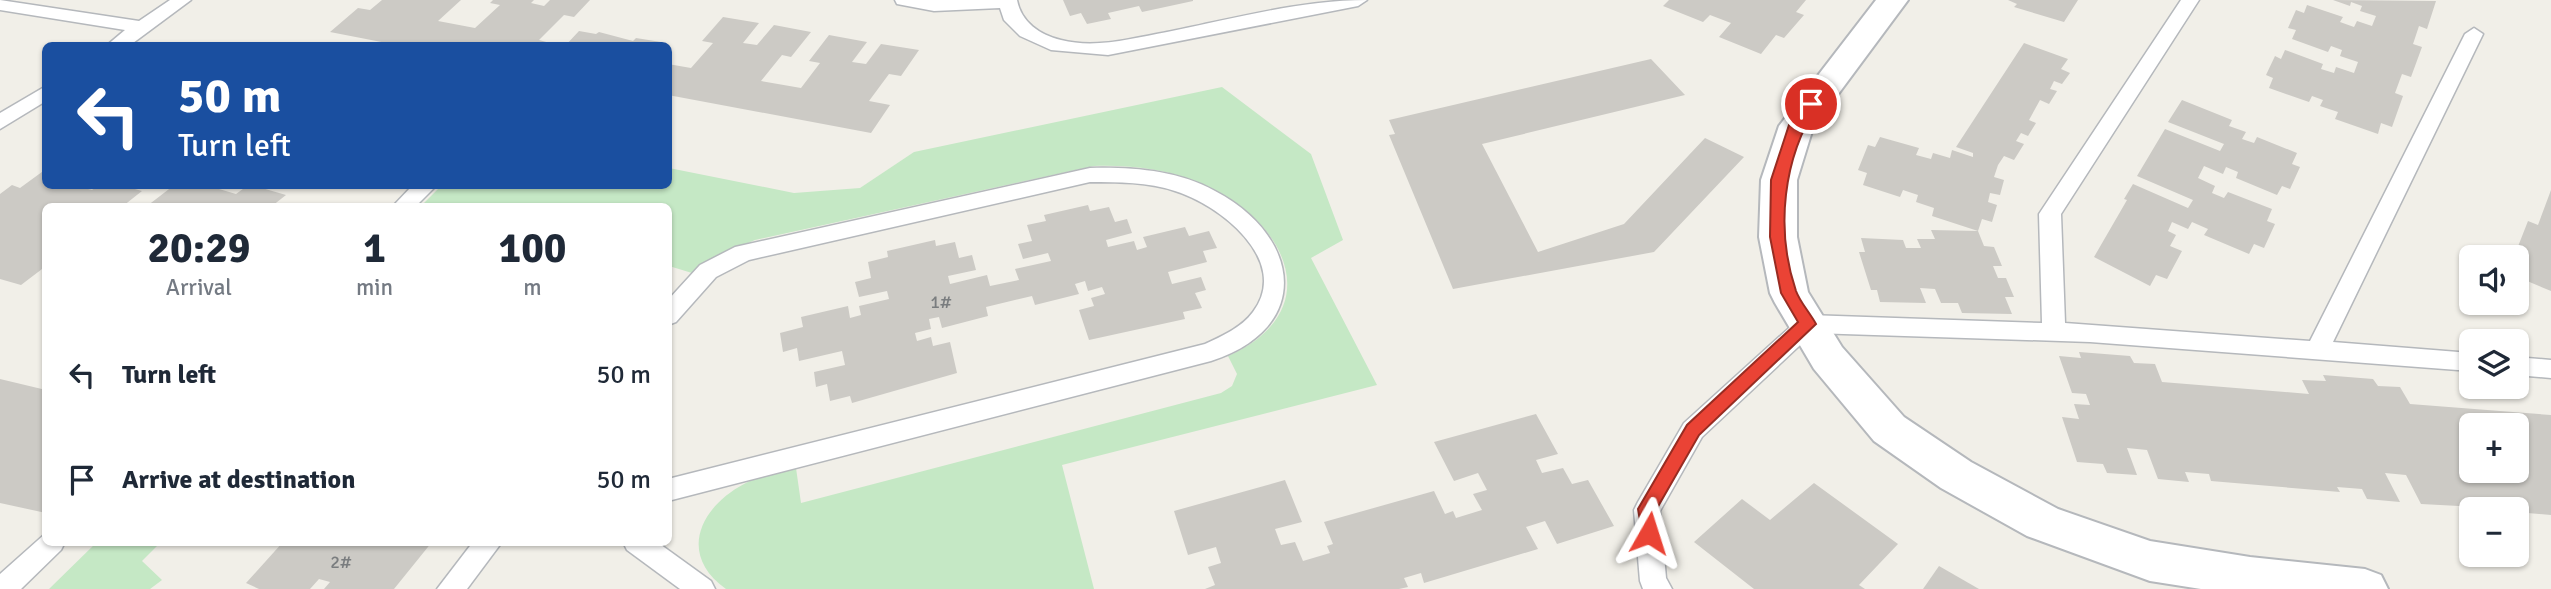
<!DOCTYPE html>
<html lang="en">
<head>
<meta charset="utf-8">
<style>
  :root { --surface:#fff; --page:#f2f2f3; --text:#1f2937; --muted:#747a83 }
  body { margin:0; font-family:Signika,sans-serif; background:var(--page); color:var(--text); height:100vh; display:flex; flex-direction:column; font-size:26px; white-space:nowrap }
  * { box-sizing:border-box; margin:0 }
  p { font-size:23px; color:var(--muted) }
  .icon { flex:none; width:38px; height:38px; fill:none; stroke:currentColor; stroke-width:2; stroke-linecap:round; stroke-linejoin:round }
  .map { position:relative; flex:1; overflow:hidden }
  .details { position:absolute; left:42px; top:203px; width:630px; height:343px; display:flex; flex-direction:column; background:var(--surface); border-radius:10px; box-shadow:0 2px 5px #0004 }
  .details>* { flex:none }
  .hud { position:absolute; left:42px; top:42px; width:630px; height:147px; border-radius:10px; box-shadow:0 2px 5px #0004; background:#1a4fa0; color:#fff; overflow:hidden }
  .controls { position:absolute; left:2459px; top:245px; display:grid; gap:14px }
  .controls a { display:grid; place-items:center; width:70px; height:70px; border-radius:10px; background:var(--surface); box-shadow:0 2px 5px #0004; font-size:35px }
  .pin { position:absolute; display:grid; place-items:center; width:60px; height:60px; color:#fff; margin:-30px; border:4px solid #fff; border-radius:50%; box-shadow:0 2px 7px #0007 }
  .me { position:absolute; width:77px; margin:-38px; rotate:6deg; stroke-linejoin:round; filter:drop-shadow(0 0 5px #0008) }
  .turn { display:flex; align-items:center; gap:24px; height:147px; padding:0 21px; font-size:32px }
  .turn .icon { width:91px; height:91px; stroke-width:2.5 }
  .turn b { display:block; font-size:49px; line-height:60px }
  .eta { display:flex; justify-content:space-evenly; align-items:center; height:119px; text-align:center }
  .eta b { font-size:42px; font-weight:700; line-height:49px }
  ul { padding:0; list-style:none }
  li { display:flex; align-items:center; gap:21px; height:105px; padding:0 21px }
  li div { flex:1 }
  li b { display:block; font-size:26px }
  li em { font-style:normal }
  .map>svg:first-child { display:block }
  .green { fill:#c5e8c5 }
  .building { fill:#cccac5; fill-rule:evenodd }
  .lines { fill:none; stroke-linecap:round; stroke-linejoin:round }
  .lane-casing { stroke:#b5b8bc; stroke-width:3 }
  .street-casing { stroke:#b5b8bc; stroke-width:4 }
  .lane { fill:#fff; fill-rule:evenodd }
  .street { fill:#fff; fill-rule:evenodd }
  .route { fill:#ea4335; stroke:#982c22; stroke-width:2 }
  .labels { text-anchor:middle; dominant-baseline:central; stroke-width:5; stroke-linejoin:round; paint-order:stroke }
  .number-label { font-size:18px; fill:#7a7d7f }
</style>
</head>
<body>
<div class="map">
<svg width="2551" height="589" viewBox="0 0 2551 589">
  <rect width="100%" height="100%" fill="#f1efe8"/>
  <g class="green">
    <path d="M1222,87L1311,154L1343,240L1311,258L1377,385L1062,465L1094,589H726C678,555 699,508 744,484C760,475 779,473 796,468L801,503L1221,393L1232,386L1237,374L1228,356C1330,310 1286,221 1204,185C1169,169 1132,165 1094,166L755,240L707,261L692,273L669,266L668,206H421L441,186H668L669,168L794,193L860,188L914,152Z"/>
    <polygon points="96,543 160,543 142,561 162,580 150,589 49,589"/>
  </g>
  <g class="building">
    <polygon points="382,0 461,0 438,21 475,28 500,5 490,3 493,0 534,0 531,3 544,6 550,0 590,0 574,17 564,15 539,40 561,46 402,46 330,32 358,8 370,10"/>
    <polygon points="1063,0 1193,0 1193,1 1142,12 1139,6 1108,13 1111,19 1087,24 1081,13 1070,16"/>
    <polygon points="1669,0 1806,0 1796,12 1804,15 1784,38 1776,35 1761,54 1719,37 1731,23 1710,15 1703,22 1663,6"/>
    <polygon points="2008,0 2078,0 2064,22 2014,7 2017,4"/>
    <polygon points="2333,0 2436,1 2427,29 2419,26 2413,44 2422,47 2411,77 2402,74 2395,93 2403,96 2392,127 2381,123 2378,134 2335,119 2338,112 2320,106 2323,100 2312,96 2309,102 2269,88 2273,78 2266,75 2275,56 2281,59 2285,50 2323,64 2321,69 2334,73 2336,67 2354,73 2358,62 2340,56 2342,50 2331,46 2328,52 2292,39 2296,30 2288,28 2296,10 2304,13 2307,5 2343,17 2340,22 2354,27 2357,21 2372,26 2376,16 2360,11 2362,6 2351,2 2350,6"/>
    <polygon points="723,17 759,23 743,43 757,45 774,25 811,32 791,57 782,55 761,81 801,88 820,63 809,61 829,35 867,42 852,62 866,64 881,44 919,50 901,76 889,74 869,101 890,105 871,133 668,95 668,64 691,68 713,43 702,41"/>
    <polygon points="579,31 596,34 599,32 633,41 636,38 661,42 658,46 565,46"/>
    <polygon points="2024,43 2068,59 2061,69 2070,73 2062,84 2054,81 2050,89 2057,91 2049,104 2040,100 2029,120 2036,123 2028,136 2021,133 2016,141 2024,144 2014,160 2004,156 1998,165 1994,177 2004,180 2000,195 1990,193 1988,202 1997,205 1992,222 1982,219 1978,231 1984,246 1994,247 2002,266 1993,266 1998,278 2006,278 2014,297 2005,297 2012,314 1962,313 1958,303 1941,303 1935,289 1920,288 1926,303 1880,302 1877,290 1871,290 1859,252 1865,252 1861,238 1903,240 1906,248 1921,248 1917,239 1935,239 1931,230 1978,231 1932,216 1934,208 1916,202 1918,195 1903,190 1900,197 1863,185 1867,173 1858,170 1868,145 1875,147 1880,137 1919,148 1916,155 1931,159 1933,153 1950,158 1952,150 1973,157 1973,153 1956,147"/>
    <polygon points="1651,59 1685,95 1482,144 1538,252 1624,224 1705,138 1744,157 1654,252 1453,289 1389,135 1395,134 1389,120"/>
    <polygon points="2182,100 2232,120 2229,126 2246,132 2242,139 2254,143 2257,137 2297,153 2292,164 2300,167 2290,189 2282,186 2277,195 2236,178 2238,172 2226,167 2223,174 2204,166 2198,178 2215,186 2212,193 2224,198 2228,192 2272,209 2267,221 2275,224 2264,248 2254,244 2249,254 2204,235 2208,229 2192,222 2188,229 2172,222 2168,231 2176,235 2170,246 2182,251 2167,279 2156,275 2150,286 2094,257 2127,200 2124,199 2133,184 2188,208 2193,200 2137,176 2165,129 2220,151 2224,144 2168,122"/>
    <polygon points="46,169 46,186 76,186 92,190 98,186 124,186 142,191 123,206 46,206 46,266 21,285 0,279 0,194 12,185 20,188"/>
    <polygon points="173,186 224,186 219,189 236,194 247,186 255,186 286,195 272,206 147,206"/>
    <polygon points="2551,190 2551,291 2520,278 2528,254 2517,249 2528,221 2538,225"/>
    <polygon points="1088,205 1090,211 1109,207 1115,222 1127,219 1132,233 1106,240 1108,247 1134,241 1137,250 1147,247 1143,237 1185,227 1189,236 1209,231 1217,248 1203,251 1207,262 1168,272 1172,284 1201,277 1206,290 1195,293 1202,308 1183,312 1185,319 1089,340 1079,310 1094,306 1091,298 1105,294 1102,287 1088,291 1085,281 1075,284 1079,294 1035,305 1032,296 986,307 988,316 942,328 939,317 929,319 931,329 915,333 917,341 931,337 933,346 950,342 957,373 852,403 850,396 830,401 827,384 816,387 814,372 845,365 842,351 799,361 797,348 783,352 780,333 803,327 801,317 848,306 850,318 861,315 859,306 889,299 887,291 859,297 855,282 871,278 868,262 888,257 887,251 935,240 936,246 955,242 959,258 972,255 976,270 948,276 950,284 987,275 990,286 1019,280 1015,269 1051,261 1048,253 1023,259 1018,244 1032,241 1027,225 1046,221 1044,215"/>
    <path d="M2079,352L2130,356L2134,363L2155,364L2162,382L2309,394L2302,380L2326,381L2323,375L2373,379L2378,386L2400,387L2410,404L2551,415V515L2516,512V509L2421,504L2406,475L2385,473L2400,502L2367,499L2362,489L2337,487L2340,492L2211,481L2209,474L2185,472L2189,482L2158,479L2147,450L2127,448L2137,475L2107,473L2103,464L2077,462L2062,417L2079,419L2074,404L2090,405L2086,394L2072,393L2059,356L2081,358ZM2471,425H2516V471H2471Z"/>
    <polygon points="0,379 46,390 46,513 0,503"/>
    <polygon points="1536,414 1558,454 1536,460 1542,473 1563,468 1572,484 1588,480 1614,526 1557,544 1545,521 1526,527 1538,549 1424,583 1421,573 1404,578 1408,587 1399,589 1205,589 1215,585 1208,567 1221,563 1216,547 1188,555 1174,511 1285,480 1302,522 1275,529 1281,545 1295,542 1303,561 1330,553 1327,546 1333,544 1324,522 1434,491 1445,514 1453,511 1456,518 1482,510 1473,494 1487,490 1478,473 1454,481 1434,442"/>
    <polygon points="1814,483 1898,544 1859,585 1865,589 1754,589 1694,542 1742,499 1770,520"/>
    <polygon points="283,542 301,545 432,542 394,589 324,589 330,582 319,579 310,589 259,589 246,583"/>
    <polygon points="1939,566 1979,589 1923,589"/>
  </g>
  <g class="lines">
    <defs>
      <g id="lane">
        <polygon points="0,0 139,21 170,0 191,0 129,46 106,46 125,30 0,10"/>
        <path d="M895,0H1017C1021,22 1040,35 1061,40C1096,49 1133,38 1167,32C1233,19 1300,0 1367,0L1358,6L1108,55L1051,50L1020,36L1004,20L1000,8L934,11L897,4Z"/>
        <polygon points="2181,0 2199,0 2061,214 2065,323 2310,341 2465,34 2474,28 2483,34 2333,342 2471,353 2471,371 2090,342 1813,333 1702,437 1660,511 1666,578 1672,589 1643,589 1640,581 1634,510 1638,502 1684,423 1800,318 1808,315 2042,323 2039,214"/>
        <polygon points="46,86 46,101 0,129 0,113"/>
        <path d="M1090,168C1132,167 1177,170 1215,191C1301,236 1314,328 1211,361L668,501V479L1205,344C1222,336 1241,328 1253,312C1292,260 1218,204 1175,191C1148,182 1118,182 1090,182L749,260L716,277L676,322L668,325V300L700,265L735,247Z"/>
        <polygon points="412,186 436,186 416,206 393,206"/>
        <polygon points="2516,357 2551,360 2551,378 2516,375"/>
        <polygon points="46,533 46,542 65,542 61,550 21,589 0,589 0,574"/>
        <polygon points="473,542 502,542 467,589 437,589"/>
        <polygon points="623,542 657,542 711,581 715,589 680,589 627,550"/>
      </g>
      <polygon id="street" points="1876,0 1908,0 1813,128 1797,180 1797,237 1808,292 1842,347 1904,417 1971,462 2058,509 2150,541 2250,557 2365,569 2381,575 2388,589 2201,589 2150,581 2027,536 1941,488 1874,441 1814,369 1775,303 1770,293 1759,237 1761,180 1779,126"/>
    </defs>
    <use href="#lane" class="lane-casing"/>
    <use href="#street" class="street-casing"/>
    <use href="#lane" class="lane"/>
    <use href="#street" class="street"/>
  </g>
  <path class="route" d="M1811,99L1818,104C1783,158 1775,229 1796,291C1800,302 1810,313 1816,324L1699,435L1656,510L1658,533L1656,539H1643L1638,509L1687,425L1798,322L1781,293L1770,237L1771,180L1789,125L1806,101Z"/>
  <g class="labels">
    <g class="number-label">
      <text x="941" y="302">1#</text>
      <text x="341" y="562">2#</text>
    </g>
  </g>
</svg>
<div class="controls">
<a><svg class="icon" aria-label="sound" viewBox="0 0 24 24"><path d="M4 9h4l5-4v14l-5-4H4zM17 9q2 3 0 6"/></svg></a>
<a><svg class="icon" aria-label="layers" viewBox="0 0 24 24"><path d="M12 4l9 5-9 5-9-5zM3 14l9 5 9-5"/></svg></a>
<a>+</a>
<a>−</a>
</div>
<div class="pin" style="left:1811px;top:104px;background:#d93025"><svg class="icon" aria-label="arrive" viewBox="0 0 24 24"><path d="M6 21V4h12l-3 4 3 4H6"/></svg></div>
<svg class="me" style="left:1649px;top:533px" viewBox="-20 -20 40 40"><path d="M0-17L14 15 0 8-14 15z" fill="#ea4335" stroke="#fff" stroke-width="4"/></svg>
<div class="hud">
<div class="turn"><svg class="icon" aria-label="left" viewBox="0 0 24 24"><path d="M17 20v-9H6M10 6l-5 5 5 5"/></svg><div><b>50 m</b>Turn left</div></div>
</div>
<section class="details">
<div class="eta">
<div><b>20:29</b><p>Arrival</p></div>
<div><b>1</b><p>min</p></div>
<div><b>100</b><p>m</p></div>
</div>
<ul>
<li><svg class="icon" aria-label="left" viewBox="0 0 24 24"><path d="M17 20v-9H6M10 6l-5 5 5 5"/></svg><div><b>Turn left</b></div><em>50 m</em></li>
<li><svg class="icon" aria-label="arrive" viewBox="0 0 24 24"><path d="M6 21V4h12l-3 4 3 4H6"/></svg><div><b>Arrive at destination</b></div><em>50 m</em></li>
</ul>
</section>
</div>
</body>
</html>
